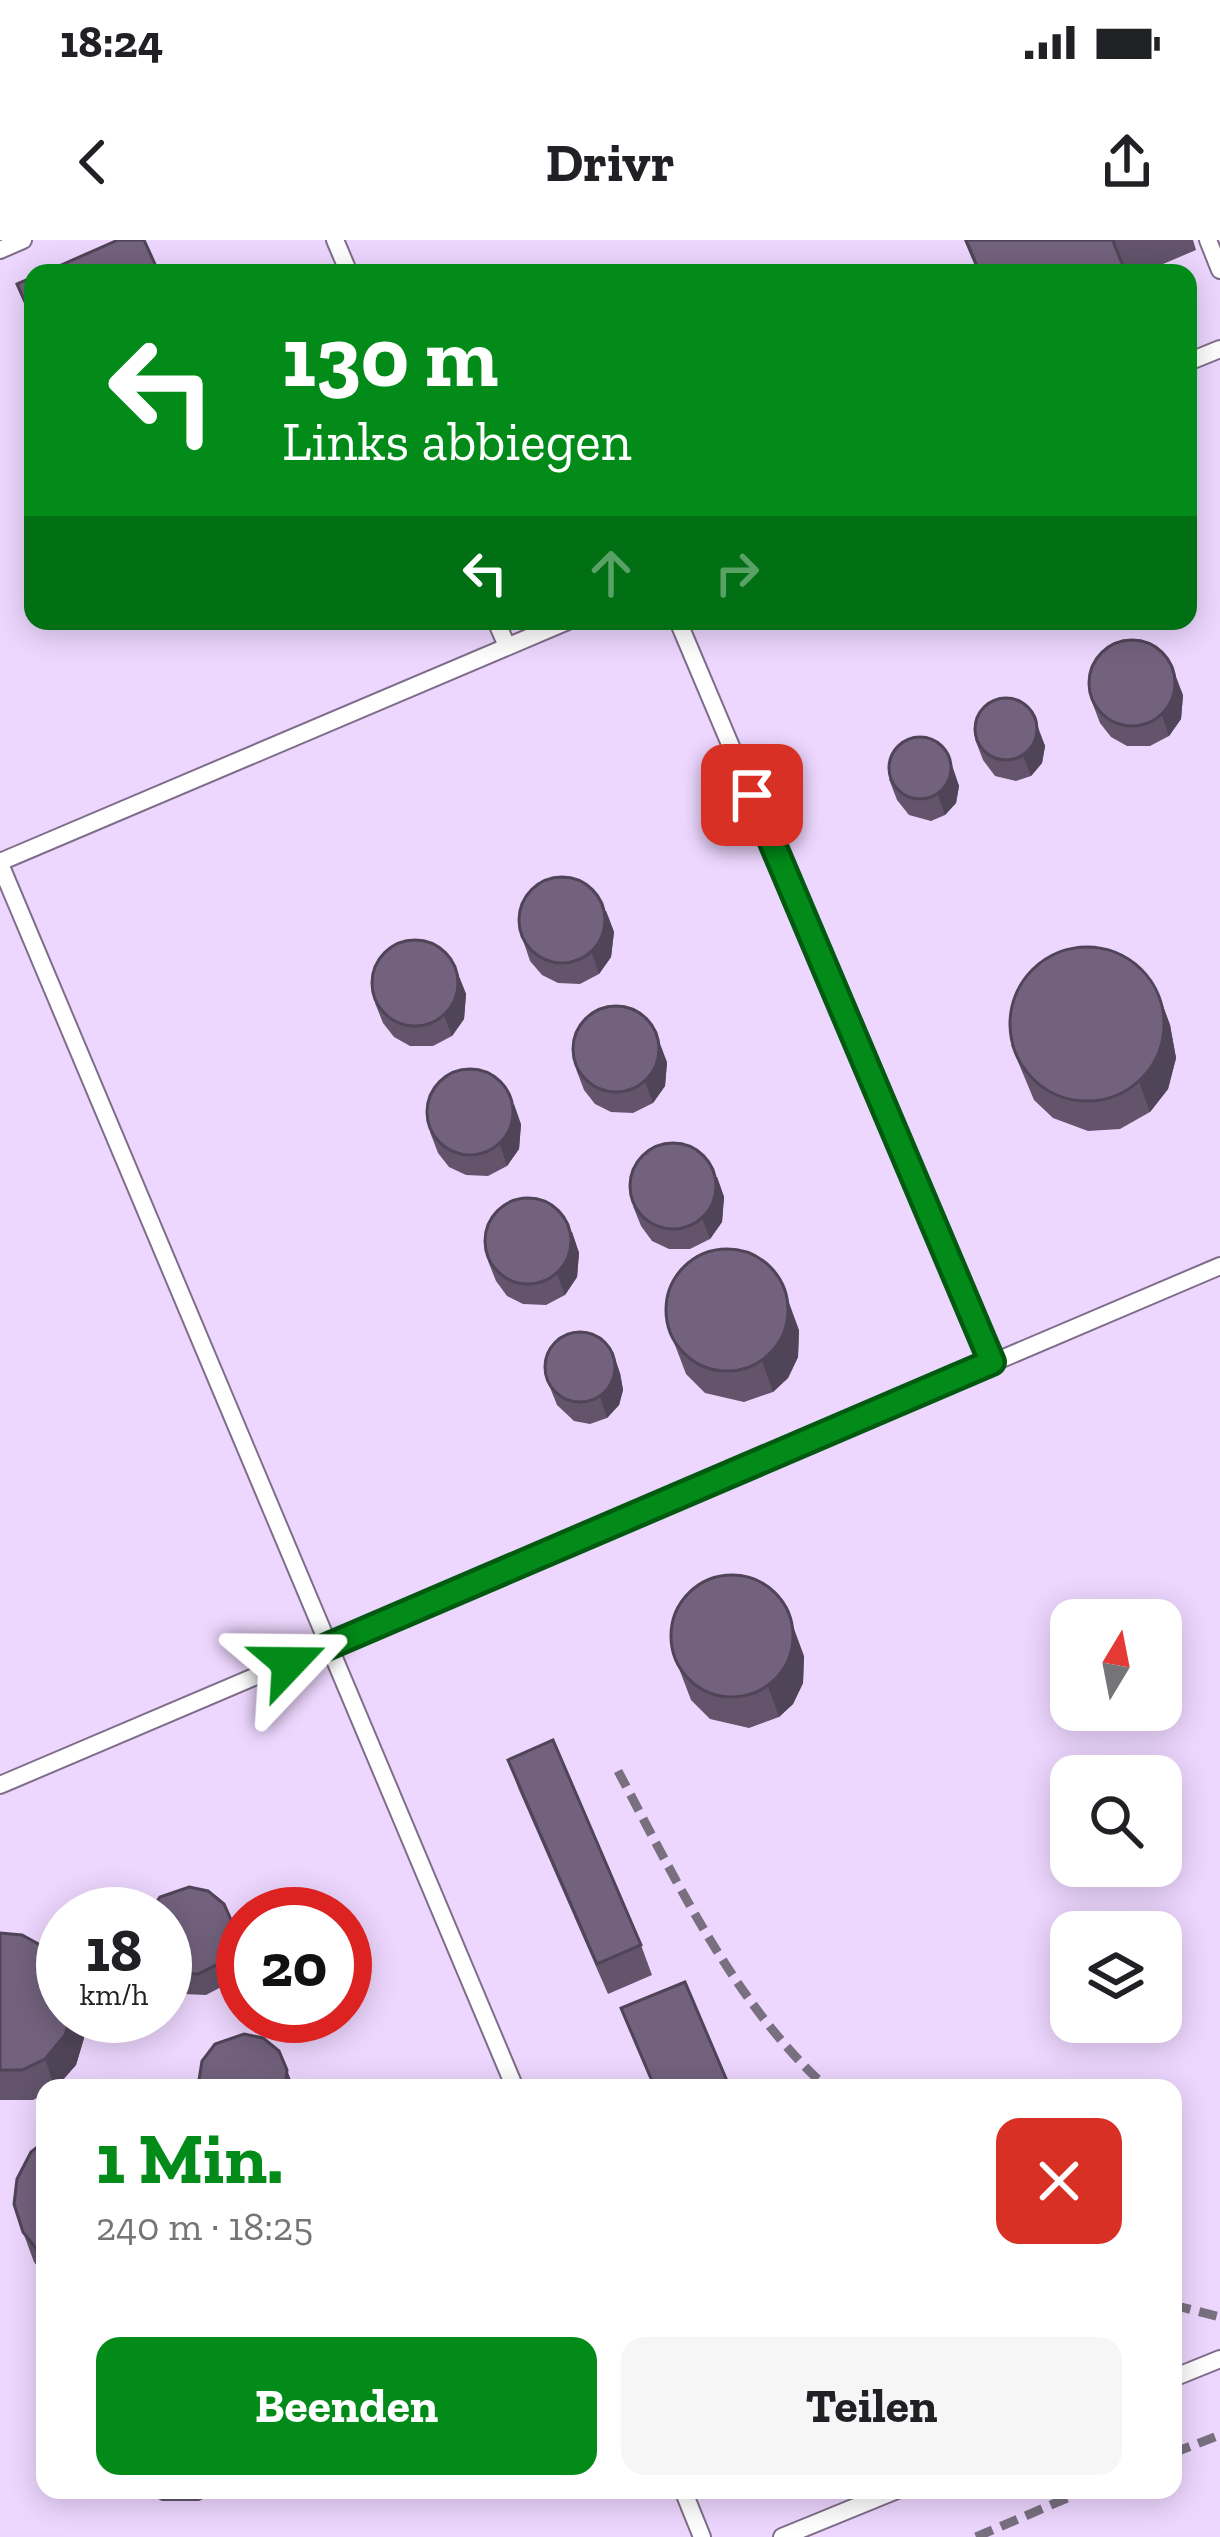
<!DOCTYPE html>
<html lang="de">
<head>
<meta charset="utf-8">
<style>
  :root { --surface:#fff; --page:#f6f6f6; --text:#202124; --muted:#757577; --accent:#028b18 }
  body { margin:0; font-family:"Zilla Slab",serif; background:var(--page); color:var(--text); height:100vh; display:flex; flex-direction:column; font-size:45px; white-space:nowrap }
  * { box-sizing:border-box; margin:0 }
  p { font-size:39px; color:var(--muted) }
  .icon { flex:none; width:66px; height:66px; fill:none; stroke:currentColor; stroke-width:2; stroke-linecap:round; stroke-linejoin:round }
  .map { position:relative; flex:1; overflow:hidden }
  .side { position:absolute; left:36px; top:1839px; width:1146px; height:420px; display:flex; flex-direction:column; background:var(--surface); border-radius:24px; box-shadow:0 6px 30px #0003 }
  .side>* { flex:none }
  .hud { position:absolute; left:24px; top:24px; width:1173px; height:366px; border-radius:24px; box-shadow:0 6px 30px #0003; background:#028b18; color:#fff; overflow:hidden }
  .needle { width:78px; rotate:10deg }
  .controls { position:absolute; left:1050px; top:1359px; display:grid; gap:24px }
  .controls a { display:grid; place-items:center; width:132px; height:132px; border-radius:24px; background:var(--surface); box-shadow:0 6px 30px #0003; font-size:60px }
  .speed { position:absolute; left:36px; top:1647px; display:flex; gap:24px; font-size:60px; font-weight:700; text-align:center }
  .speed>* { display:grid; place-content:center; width:156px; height:156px; border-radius:50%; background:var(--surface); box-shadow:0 6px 30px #0003; line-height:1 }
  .speed small { font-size:30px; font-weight:400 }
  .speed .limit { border:18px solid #d22; background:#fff; color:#111 }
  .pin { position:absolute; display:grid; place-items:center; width:102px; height:102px; color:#fff; margin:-51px; border-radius:24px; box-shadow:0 6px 18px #0006 }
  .me { position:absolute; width:132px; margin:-66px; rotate:67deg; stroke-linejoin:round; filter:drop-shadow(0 0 9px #0008) }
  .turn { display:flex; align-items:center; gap:42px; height:252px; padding:0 60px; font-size:54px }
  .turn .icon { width:156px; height:156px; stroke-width:2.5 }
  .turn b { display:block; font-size:84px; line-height:102px }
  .lanes { display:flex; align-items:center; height:114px; padding:0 60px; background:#0003; justify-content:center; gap:60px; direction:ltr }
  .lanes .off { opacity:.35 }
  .round { display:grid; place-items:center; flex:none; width:126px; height:126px; border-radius:24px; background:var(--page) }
  .overview { display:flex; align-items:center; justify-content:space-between; height:204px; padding:0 60px }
  h1 { font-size:72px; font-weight:700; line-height:90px; color:var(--accent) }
  .cta { display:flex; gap:24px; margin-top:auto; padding:24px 60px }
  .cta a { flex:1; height:138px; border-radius:24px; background:var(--accent); color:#fff; font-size:48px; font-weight:700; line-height:138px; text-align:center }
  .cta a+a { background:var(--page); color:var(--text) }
  .status { display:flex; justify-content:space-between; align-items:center; height:84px; padding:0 60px; background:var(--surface); direction:ltr }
  .status svg { height:33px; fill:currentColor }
  header { display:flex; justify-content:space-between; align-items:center; height:156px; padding:0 60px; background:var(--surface); font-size:54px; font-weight:700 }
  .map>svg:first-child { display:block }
  .built { fill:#eed7ff; fill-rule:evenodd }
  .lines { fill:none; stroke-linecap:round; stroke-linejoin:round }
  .service-casing { stroke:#7f6e8b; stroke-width:20 }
  .service { stroke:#fff; stroke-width:16 }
  .rail { stroke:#79707f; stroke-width:9; stroke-dasharray:18 9; stroke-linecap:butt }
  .wall { fill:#63546c }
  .shaded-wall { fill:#504558 }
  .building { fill:#73627e; stroke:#504558; stroke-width:3 }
  .route-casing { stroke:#015a10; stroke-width:30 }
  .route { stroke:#028b18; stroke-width:21 }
</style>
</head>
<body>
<div class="status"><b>18:24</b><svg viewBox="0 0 49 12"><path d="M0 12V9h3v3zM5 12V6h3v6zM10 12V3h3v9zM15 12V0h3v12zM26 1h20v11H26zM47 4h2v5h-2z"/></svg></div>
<header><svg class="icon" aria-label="back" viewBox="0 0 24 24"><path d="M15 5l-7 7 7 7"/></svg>Drivr<svg class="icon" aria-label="share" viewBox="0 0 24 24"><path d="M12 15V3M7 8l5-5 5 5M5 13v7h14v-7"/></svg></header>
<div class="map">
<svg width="1220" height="2297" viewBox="0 0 1220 2297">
  <rect width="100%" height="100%" fill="#f4e8fc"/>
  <path class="built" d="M0,0H1220V2297H0ZM33,33H1188V381H33ZM1071,1380H1161V1470H1071ZM1071,1536H1161V1626H1071ZM63,1674H165V1776H63ZM243,1674H345V1776H243ZM1071,1692H1161V1782H1071ZM45,1848H1173V2250H45Z"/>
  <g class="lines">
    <defs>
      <g id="service">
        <polyline points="335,0 349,33"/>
        <polyline points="1208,0 1220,30"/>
        <polyline points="0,10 23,0"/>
        <polyline points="1188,122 1220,109"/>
        <polyline points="496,381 507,406"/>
        <polyline points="678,381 991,1122"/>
        <polyline points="0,622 568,381"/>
        <polyline points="0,624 515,1848"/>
        <polyline points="0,1545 1220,1026"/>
        <polyline points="1173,2138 1220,2119"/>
        <polyline points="683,2250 702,2297"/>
        <polyline points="782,2297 897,2250"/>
      </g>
    </defs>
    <use href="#service" class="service-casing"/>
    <use href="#service" class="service"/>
    <g class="rail">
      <path d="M618,1531C677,1642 734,1763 827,1848"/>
      <polyline points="1173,2065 1220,2077"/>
      <polyline points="1173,2213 1220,2195"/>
      <polyline points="976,2297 1086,2250"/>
    </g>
  </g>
  <g class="wall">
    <polygon points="964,0 1193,0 1196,10 1142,33 978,33"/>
    <polygon points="1183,455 1181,479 1169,496 1150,506 1127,506 1111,497 1100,483 1092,462"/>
    <polygon points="1032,471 1045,506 1042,523 1031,536 1016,541 995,536 983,520 975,499"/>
    <polygon points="946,511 959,546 956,563 945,575 931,581 909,575 897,560 889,539"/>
    <polygon points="606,671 614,692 611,717 599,734 580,744 558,743 542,735 530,721 523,700"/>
    <polygon points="458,734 466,754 464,779 452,796 433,806 410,806 394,797 383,783 375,763"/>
    <polygon points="1159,755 1170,785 1176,818 1168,849 1150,872 1120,889 1088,891 1053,878 1034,860 1011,805"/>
    <polygon points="667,822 665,846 653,863 633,873 611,872 595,864 584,850 576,829"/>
    <polygon points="521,884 519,909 507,926 488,936 466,935 449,927 438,913 430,892"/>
    <polygon points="717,937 724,957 722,982 710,999 690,1009 669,1009 652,1001 641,986 633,966"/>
    <polygon points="572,992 579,1013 577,1037 565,1055 546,1065 523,1064 507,1056 496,1041 488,1021"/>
    <polygon points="667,1084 799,1090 798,1117 788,1138 773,1152 744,1162 705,1153 686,1134"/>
    <polygon points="620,1133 623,1150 619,1165 607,1178 590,1184 574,1181 557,1165 549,1145"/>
    <polygon points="672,1410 804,1416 803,1443 793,1464 779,1477 749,1488 710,1479 691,1460"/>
    <polygon points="508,1520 641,1705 652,1735 608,1754 519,1550"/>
    <polygon points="165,1674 240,1703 237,1728 225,1745 206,1755 184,1754 165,1742"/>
    <polygon points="0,1693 63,1776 81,1776 84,1798 76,1825 56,1848 45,1848 45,1854 33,1860 0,1860"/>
    <polygon points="45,1901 45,2036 34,2022 23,1992"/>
    <polygon points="141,2250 221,2250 199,2261 162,2261"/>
  </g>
  <g class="shaded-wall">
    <polygon points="1175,434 1183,455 1181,479 1169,496 1162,476"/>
    <polygon points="1037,486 1045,506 1042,523 1031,536 1023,515"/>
    <polygon points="952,525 959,546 956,563 945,575 938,555"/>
    <polygon points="606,671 614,692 611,717 599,734 592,713"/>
    <polygon points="458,734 466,754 464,779 452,796 444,775"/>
    <polygon points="1159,755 1170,785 1176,818 1168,849 1150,872 1139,842"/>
    <polygon points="659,801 667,822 665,846 653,863 645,842"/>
    <polygon points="514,864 521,884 519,909 507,926 500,905"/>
    <polygon points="717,937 724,957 722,982 710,999 702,978"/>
    <polygon points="572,992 579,1013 577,1037 565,1055 557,1034"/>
    <polygon points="788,1060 799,1090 798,1117 788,1138 773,1152 762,1121"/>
    <polygon points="613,1112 620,1133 623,1150 619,1165 607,1178 600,1157"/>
    <polygon points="793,1386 804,1416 803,1443 793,1464 779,1477 768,1447"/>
    <polygon points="232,1682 240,1703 237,1728 225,1745 218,1724"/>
    <polygon points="71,1776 81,1776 84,1798 76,1825 55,1848 45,1819"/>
    <polygon points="287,1830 294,1848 285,1848"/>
  </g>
  <g class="building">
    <polygon points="118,0 144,0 159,33 43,33"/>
    <polygon points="966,0 1115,0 1113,1 1123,26 1104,33 980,33"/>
    <polygon points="33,37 33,80 17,44"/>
    <circle cx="1132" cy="443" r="43"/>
    <circle cx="1006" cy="489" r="31"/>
    <circle cx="920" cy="528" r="31"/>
    <circle cx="562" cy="680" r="43"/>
    <circle cx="415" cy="743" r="43"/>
    <circle cx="1087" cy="784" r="77"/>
    <circle cx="616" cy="809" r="43"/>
    <circle cx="470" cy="872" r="43"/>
    <circle cx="673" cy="946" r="43"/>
    <circle cx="528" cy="1001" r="43"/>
    <circle cx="727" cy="1070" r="61"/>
    <circle cx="580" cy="1127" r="35"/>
    <circle cx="732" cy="1396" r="61"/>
    <polygon points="553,1500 641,1705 597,1724 508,1520"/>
    <polygon points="189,1647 208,1651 224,1664 232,1682 230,1707 218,1724 198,1734 176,1733 165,1727 165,1674 148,1674 160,1657"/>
    <polygon points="0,1693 22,1695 51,1711 63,1729 63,1776 71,1776 65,1795 45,1819 22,1830 0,1830"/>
    <polygon points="685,1742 730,1848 655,1848 621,1768"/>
    <polygon points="244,1794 263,1798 279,1811 287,1830 285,1848 201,1848 199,1840 202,1821 215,1804"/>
    <polygon points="45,1901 45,2015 39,2012 23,1992 14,1964 17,1939 31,1912"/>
  </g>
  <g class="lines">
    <defs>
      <polyline id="route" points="289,1423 992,1122 752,555"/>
    </defs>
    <use href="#route" class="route-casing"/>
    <use href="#route" class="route"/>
  </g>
</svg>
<div class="controls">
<a><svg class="needle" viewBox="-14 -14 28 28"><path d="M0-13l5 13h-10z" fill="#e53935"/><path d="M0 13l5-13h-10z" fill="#757577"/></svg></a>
<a><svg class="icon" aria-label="search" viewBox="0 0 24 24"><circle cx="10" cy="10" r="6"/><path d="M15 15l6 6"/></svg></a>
<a><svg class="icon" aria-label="layers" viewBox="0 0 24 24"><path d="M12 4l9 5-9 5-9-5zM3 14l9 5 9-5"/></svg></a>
</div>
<div class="speed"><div>18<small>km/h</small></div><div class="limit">20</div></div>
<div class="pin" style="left:752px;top:555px;background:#d93025"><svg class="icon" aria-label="arrive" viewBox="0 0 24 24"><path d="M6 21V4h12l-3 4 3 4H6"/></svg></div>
<svg class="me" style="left:289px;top:1423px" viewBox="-20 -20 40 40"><path d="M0-17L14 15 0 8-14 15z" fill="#028b18" stroke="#fff" stroke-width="4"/></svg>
<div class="hud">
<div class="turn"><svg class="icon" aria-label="left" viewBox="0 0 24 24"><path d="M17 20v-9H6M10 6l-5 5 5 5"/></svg><div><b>130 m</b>Links abbiegen</div></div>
<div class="lanes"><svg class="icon" aria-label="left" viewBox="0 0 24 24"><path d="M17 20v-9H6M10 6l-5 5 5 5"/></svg><svg class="icon off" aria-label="ahead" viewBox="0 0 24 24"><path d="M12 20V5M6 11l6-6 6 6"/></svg><svg class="icon off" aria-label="right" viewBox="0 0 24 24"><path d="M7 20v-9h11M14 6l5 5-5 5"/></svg></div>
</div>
<section class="side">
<div class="overview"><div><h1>1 Min.</h1><p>240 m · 18:25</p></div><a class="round" style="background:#d93025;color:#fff"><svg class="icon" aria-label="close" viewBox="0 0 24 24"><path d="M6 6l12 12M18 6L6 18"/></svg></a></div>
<div class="cta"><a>Beenden</a><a>Teilen</a></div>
</section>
</div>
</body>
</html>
